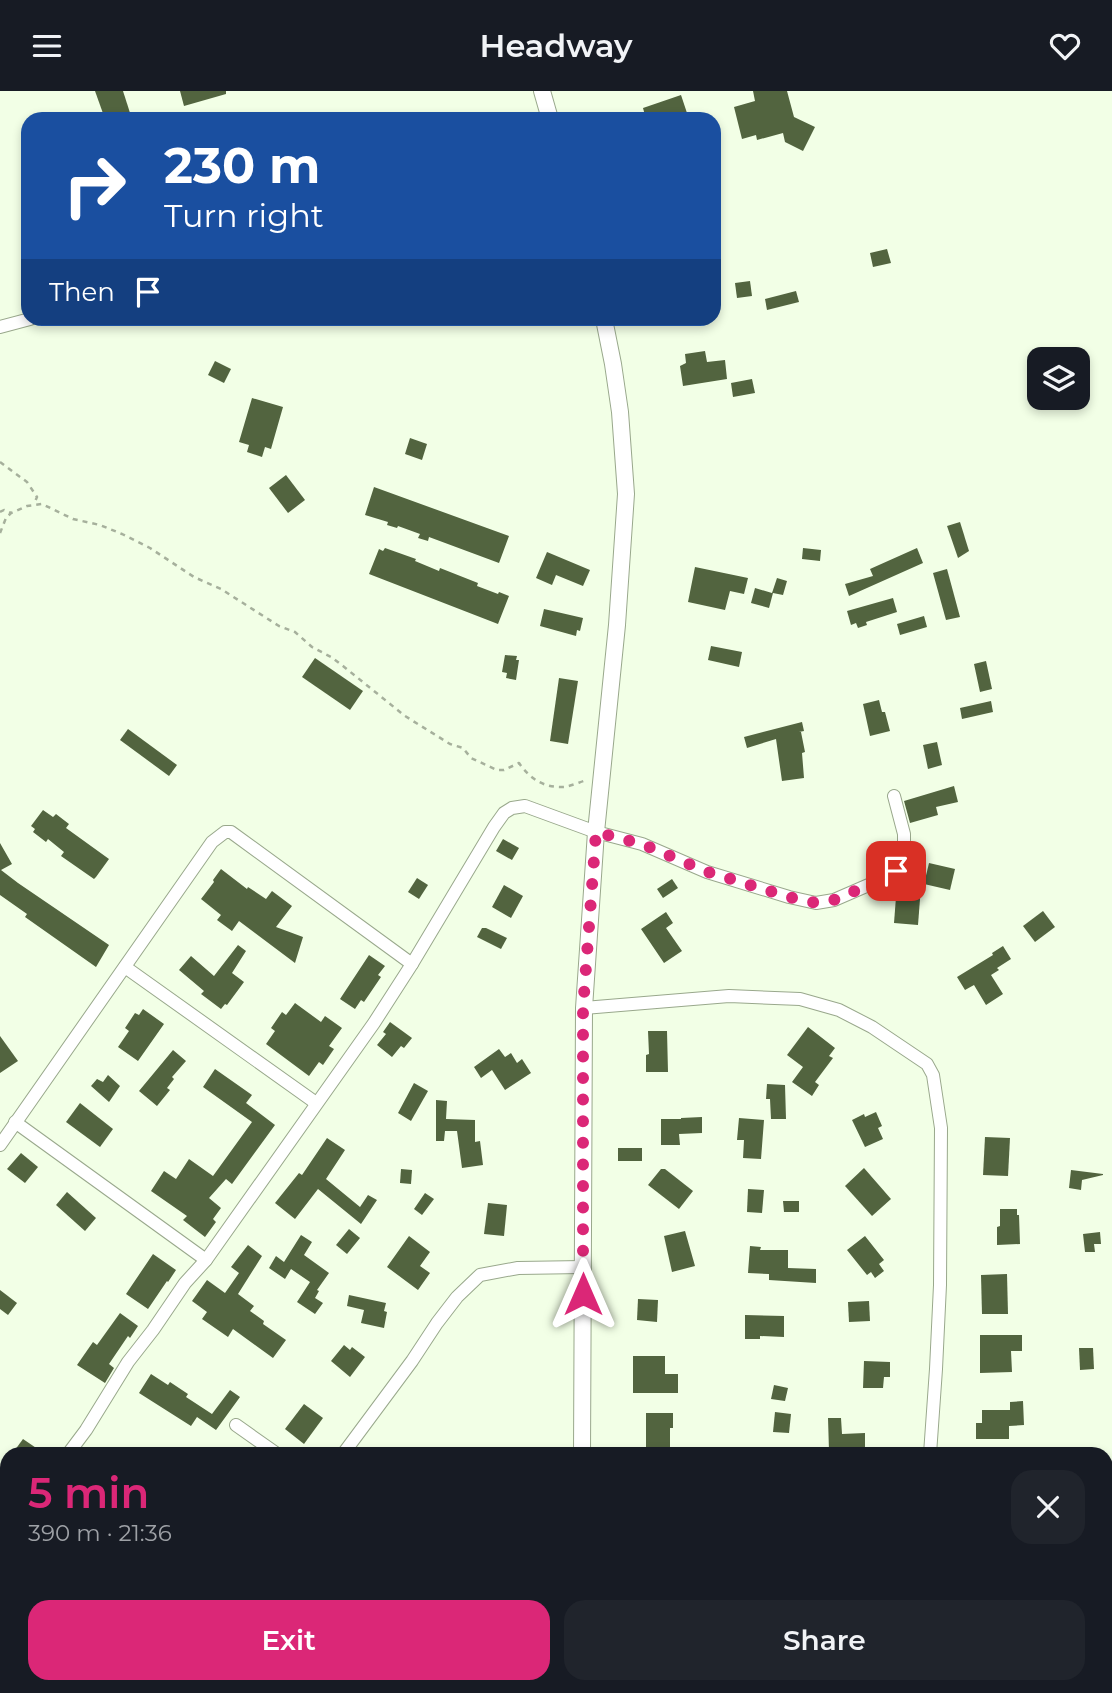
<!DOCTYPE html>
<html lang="en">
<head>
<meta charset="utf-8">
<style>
  :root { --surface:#171b24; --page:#20242c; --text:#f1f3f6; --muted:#9ea1a6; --accent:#db2777 }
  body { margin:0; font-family:Montserrat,sans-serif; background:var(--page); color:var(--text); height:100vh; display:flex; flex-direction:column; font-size:26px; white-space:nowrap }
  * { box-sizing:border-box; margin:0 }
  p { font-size:23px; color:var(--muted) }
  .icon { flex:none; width:38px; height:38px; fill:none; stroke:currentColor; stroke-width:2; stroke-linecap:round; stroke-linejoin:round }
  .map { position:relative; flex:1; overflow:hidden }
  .sheet { position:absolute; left:0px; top:1356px; width:1113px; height:247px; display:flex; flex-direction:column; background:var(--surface); border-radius:21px 21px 0 0; box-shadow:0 4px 10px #0003 }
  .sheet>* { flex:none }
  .hud { position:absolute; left:21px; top:21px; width:700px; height:214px; border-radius:21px; box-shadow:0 4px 10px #0003; background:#1a4fa0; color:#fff; overflow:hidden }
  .fabs { position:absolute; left:1027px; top:256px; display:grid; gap:14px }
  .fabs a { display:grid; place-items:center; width:63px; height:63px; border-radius:14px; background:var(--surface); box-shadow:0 4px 10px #0003; font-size:35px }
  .pin { position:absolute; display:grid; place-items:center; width:60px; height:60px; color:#fff; margin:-30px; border-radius:14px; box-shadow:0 4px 10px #0006 }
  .me { position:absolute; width:77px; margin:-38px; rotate:0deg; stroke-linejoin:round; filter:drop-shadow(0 0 5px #0008) }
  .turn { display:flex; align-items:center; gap:24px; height:147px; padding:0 28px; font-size:32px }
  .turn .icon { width:91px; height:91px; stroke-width:2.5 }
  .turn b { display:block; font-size:49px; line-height:60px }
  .then { display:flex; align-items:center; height:66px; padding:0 28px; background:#0003; gap:14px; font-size:26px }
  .round { display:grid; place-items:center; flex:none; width:74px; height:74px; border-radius:21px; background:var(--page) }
  .overview { display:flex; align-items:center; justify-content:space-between; height:119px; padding:0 28px }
  h1 { font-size:42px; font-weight:600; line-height:52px; color:var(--accent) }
  .button { display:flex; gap:14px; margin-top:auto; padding:14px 28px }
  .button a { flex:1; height:80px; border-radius:21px; background:var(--accent); color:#fff; font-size:28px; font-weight:600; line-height:80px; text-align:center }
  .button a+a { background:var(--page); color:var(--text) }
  header { display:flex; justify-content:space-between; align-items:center; height:91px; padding:0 28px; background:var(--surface); font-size:32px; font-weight:600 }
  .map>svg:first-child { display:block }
  .building { fill:#52643f }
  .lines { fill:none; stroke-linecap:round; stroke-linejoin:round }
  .minor-casing { stroke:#99a88c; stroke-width:14 }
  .tertiary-casing { stroke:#99a88c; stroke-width:18 }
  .path { stroke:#a6b09c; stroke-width:2.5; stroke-dasharray:5 5; stroke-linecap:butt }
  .minor { stroke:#fff; stroke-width:12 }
  .tertiary { stroke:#fff; stroke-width:16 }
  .route { stroke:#db2777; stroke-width:12; stroke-dasharray:0 21.6 }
</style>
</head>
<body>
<header><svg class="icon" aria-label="menu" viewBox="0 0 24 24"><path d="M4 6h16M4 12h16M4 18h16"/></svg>Headway<svg class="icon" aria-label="heart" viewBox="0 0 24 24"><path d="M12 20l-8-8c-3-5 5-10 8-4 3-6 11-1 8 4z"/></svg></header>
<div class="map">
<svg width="1112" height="1602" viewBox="0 0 1112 1602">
  <rect width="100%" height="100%" fill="#f2ffe6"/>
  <g class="building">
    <polygon points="95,0 123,0 131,25 122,28 105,28"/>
    <polygon points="180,0 226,0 226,3 184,15"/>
    <polygon points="753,0 787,0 794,26 815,36 803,60 785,51 783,42 757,49 756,44 742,48 734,16 755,10"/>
    <polygon points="681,4 689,28 646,28 643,17"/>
    <polygon points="887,158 891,172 873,176 870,162"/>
    <polygon points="750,190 752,205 737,207 735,192"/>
    <polygon points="796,200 799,211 767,219 765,208"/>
    <polygon points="705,260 707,271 725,269 727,288 683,295 680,275 686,272 685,263"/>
    <polygon points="215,270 231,278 224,292 208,284"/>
    <polygon points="752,288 755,302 733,306 731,292"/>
    <polygon points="252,307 283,316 271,358 265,356 262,366 247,361 249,354 239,351"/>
    <polygon points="410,347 427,353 422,369 405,363"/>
    <polygon points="286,384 305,409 288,422 269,397"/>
    <polygon points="374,396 509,445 499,472 429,446 428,450 418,447 420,443 398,435 397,437 387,434 388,431 365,424"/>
    <polygon points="960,431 969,460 958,467 947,435"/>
    <polygon points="385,457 416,468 415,470 439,480 440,477 478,492 477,495 498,503 499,501 509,505 498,533 369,483 379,458 383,460"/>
    <polygon points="803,457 821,459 820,470 802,468"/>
    <polygon points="917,457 923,472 849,505 845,493 873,485 870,478"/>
    <polygon points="547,461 590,479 583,495 556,484 552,494 536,487"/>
    <polygon points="695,476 748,487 744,503 730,500 725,519 688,511"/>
    <polygon points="947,478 960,526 946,529 933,482"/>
    <polygon points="777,487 787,490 783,504 773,502 769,517 751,512 755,497 772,502"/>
    <polygon points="893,507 897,521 866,531 867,534 858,537 856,532 851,534 847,520"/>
    <polygon points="544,518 583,527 580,540 577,539 576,545 540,535"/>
    <polygon points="924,525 927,536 900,544 897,533"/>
    <polygon points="711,555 742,561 739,576 708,569"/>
    <polygon points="505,564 517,565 516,569 519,569 516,589 506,587 507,582 502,581"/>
    <polygon points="315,567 363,600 350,619 302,586"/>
    <polygon points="986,570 992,598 980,601 974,573"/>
    <polygon points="559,587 578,590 568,653 550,650"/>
    <polygon points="879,609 882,621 885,621 890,640 870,645 863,613"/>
    <polygon points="991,610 993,621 962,628 960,617"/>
    <polygon points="802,631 804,640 799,641 801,641 805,661 802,662 804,687 782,690 776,648 747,657 744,646"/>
    <polygon points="128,638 177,674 169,685 120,649"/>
    <polygon points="937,651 942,674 928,678 923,654"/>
    <polygon points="954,695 958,711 936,716 938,724 910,732 904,710"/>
    <polygon points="43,719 53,726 56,723 69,733 66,737 109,768 96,786 94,788 61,765 64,761 48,748 46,751 33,741 35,738 31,735"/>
    <polygon points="503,748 519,757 512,769 496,760"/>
    <polygon points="0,752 12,773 1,779 18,792 109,854 96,876 25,826 27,823 0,804"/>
    <polygon points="929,772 955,778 950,799 924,793"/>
    <polygon points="221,778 247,798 248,796 266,808 272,800 292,815 276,836 303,846 295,872 239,830 232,840 217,829 221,824 201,808 214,791 213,789"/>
    <polygon points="417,787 428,794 419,808 408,801"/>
    <polygon points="672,788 678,797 663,807 657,798"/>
    <polygon points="897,793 921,795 918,834 894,832"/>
    <polygon points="504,794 523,805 511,827 492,816"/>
    <polygon points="1043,820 1055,836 1035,851 1023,835"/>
    <polygon points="666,821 673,832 666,837 682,860 664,872 641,838"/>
    <polygon points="482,837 486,837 507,847 501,858 477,846"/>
    <polygon points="238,854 246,860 232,882 244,891 227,914 225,913 221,918 201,903 204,900 179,879 191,865 214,885"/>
    <polygon points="1003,855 1011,868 997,877 999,879 991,884 1003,903 986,914 974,894 965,899 957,886 993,864 992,862"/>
    <polygon points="369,864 385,875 378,884 381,886 364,911 361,909 355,918 340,908"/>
    <polygon points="295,912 321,931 325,925 342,937 329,955 334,958 323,974 319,971 309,985 266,953 275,940 271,937 282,921 286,924"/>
    <polygon points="143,918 164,933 138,970 118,956 129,940 125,937 135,922 139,924"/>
    <polygon points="390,931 412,947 404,957 401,955 392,966 377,954 386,943 383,941"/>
    <polygon points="808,936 835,957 829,965 833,967 815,991 819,994 812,1005 792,991 803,976 787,964"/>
    <polygon points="648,940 667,940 668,981 646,981 646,964 649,963"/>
    <polygon points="0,945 18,970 0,982"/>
    <polygon points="499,958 505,966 511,962 517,972 522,968 531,982 505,999 492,979 481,987 474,976"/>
    <polygon points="173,959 186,970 172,986 174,988 167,997 170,999 157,1015 139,1000"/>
    <polygon points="215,978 252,1004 246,1012 275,1034 232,1093 226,1088 209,1107 221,1117 213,1128 216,1131 205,1146 183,1129 187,1125 151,1100 164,1080 176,1088 189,1068 213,1085 252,1031 203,996"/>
    <polygon points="108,984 120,995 109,1011 91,995 97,988 103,991"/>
    <polygon points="414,992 428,1000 411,1030 398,1022"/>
    <polygon points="767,993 785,994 786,1028 771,1028 770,1008 766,1008"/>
    <polygon points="436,1009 447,1010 446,1028 475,1029 475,1051 480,1050 483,1074 462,1077 457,1040 445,1040 444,1050 436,1050"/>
    <polygon points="80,1012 113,1038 100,1056 66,1031"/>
    <polygon points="876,1021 882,1035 878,1037 883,1048 865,1056 852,1029 864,1023 865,1026"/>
    <polygon points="702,1026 702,1042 679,1043 680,1054 661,1054 661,1028 681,1028 681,1027"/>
    <polygon points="739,1027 764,1029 761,1068 743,1067 744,1049 737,1049"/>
    <polygon points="985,1046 1010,1047 1008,1085 983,1084"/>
    <polygon points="327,1047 345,1059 326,1088 360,1116 368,1104 377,1109 361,1133 318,1098 295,1128 275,1112 299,1082 302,1084"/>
    <rect x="618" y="1057" width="24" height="13"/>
    <polygon points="21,1062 38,1076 25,1092 7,1078"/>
    <polygon points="864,1077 891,1108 872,1125 845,1095"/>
    <polygon points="401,1078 412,1079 411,1093 400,1092"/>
    <polygon points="661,1078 665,1078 693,1100 679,1118 648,1094"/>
    <polygon points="1071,1079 1103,1083 1103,1084 1082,1089 1081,1099 1069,1097"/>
    <polygon points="748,1098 764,1099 762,1122 747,1121"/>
    <polygon points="67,1101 96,1127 85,1140 56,1114"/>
    <polygon points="425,1102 434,1108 422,1124 414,1118"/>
    <polygon points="783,1110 799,1110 799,1121 784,1121"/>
    <polygon points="488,1112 507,1114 504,1145 484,1143"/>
    <polygon points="1000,1118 1017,1118 1017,1124 1019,1124 1020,1153 997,1154 997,1136 1000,1135"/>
    <polygon points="349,1138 360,1147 347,1163 336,1154"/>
    <polygon points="685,1140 695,1175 672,1181 664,1145"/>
    <polygon points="1100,1141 1101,1153 1094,1153 1095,1161 1085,1161 1083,1143"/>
    <polygon points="301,1144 312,1151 304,1164 329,1182 317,1199 319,1200 315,1207 323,1212 315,1223 297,1211 310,1191 291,1178 285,1188 269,1177 276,1165 284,1171"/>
    <polygon points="409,1145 430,1161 420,1175 430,1182 418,1199 387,1176"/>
    <polygon points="865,1145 884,1169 879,1173 884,1180 875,1187 871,1181 867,1184 847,1159"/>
    <polygon points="248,1154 262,1165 238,1203 254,1215 250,1220 264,1230 263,1233 286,1249 273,1267 233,1238 228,1246 202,1228 207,1221 192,1210 207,1189 225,1202 239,1182 231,1176"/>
    <polygon points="750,1155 761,1156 760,1159 788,1159 788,1177 816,1178 816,1192 769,1189 769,1183 748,1182"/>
    <polygon points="153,1163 176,1179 168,1191 167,1190 148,1218 126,1203"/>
    <polygon points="1007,1183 1008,1223 982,1223 981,1184"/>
    <polygon points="0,1199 17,1212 8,1224 0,1218"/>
    <polygon points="349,1204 386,1212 384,1220 387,1221 384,1237 361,1232 364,1219 347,1215"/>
    <polygon points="638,1208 658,1209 657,1231 637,1229"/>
    <polygon points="869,1210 870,1230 849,1231 848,1211"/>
    <polygon points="120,1222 138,1235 130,1247 128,1245 109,1273 114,1277 105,1292 77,1274 93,1251 97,1254"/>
    <polygon points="745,1224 784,1225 784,1246 760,1245 760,1248 745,1248"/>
    <polygon points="980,1244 1022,1244 1022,1260 1011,1260 1012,1281 980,1282"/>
    <polygon points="344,1254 350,1259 352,1256 365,1266 350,1286 331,1270"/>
    <polygon points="1079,1257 1093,1257 1094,1278 1080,1279"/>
    <polygon points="633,1265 665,1265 665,1283 678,1283 678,1302 633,1302"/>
    <polygon points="864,1270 890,1271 890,1286 884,1286 883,1297 863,1297"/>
    <polygon points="151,1283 168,1294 170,1291 188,1303 186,1306 212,1323 230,1299 240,1306 216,1339 197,1326 191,1335 139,1302"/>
    <polygon points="774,1294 788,1297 785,1310 771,1308"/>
    <polygon points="1023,1310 1024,1334 1009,1335 1009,1348 976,1348 976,1332 982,1332 982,1319 1010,1319 1010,1311"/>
    <polygon points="304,1313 323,1327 304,1353 285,1338"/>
    <polygon points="775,1321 791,1323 789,1342 773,1341"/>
    <polygon points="646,1322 673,1322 673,1337 670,1337 670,1359 662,1359 662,1363 646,1363"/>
    <polygon points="828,1327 841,1327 842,1343 865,1342 865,1359 829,1360"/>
    <polygon points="23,1348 45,1363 12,1363"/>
  </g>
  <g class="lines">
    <defs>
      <g id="minor">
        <polyline points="0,236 30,228"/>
        <polyline points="125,876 316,1012"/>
        <polyline points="584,917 729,905 800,908 839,919 872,936 927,973 933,984 941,1037 940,1194 936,1278 930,1363"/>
        <polyline points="15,1031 206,1169"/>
        <polyline points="0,1054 212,751 225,741 231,741 412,873"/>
        <polyline points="236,1334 277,1363"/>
        <polyline points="68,1363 86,1339 128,1271 153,1239 185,1192 206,1169 374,932 412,873 494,736 504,722 512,717 525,715 596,741 642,753 707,781 789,806 816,812 834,809 887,786 896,780 903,770 904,755 904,743 894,705"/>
        <polyline points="343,1363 412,1270 437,1232 457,1206 480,1184 518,1177 583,1176"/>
        <polyline points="0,1462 7,1451"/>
        <polyline points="0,1554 7,1559"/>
        <polyline points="1106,1575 1112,1565"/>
        <polyline points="68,1596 78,1602"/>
        <polyline points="777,1602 781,1596"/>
        <polyline points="1089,1602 1093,1596"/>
      </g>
      <g id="tertiary">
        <polyline points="542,0 550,28"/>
        <polyline points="582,1363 584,917 596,741 617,534 626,403 620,321 613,273 604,228"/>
        <polyline points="582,1602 583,1596"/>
      </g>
    </defs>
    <use href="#minor" class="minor-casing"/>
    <use href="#tertiary" class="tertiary-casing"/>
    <g class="path">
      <polyline points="0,371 27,391 37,406 34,413"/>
      <polyline points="0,421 4,419 11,422"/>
      <path d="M0,442L6,427L11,422L27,415L42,413L73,428L100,434L122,443L150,457L194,486L221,498L279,535L295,541L312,556L331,566L343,575L405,625L450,653L463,657L471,667L497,679H504L519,672C530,688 544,697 564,696C571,695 580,691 587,689"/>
      <polyline points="0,1584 3,1570"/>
    </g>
    <use href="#minor" class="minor"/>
    <use href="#tertiary" class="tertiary"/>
  </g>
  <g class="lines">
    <polyline class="route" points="583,1203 583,917 596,741 642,753 708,781 789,806 816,812 834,809 887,786 896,780"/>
  </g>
</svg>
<div class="fabs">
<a><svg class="icon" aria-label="layers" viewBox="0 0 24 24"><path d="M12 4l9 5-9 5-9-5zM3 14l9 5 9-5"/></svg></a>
</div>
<div class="pin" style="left:896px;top:780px;background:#d93025"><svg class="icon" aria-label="arrive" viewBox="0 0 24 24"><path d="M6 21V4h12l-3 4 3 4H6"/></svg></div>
<svg class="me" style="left:583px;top:1203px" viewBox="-20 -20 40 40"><path d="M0-17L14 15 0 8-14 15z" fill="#db2777" stroke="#fff" stroke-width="4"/></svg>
<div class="hud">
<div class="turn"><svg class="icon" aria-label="right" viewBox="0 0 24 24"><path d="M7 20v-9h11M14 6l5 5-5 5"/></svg><div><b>230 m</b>Turn right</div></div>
<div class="then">Then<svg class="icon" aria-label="arrive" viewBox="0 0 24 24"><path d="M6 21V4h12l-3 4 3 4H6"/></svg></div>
</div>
<section class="sheet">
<div class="overview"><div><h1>5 min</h1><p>390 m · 21:36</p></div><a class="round"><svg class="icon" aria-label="close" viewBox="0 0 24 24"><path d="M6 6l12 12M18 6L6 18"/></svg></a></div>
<div class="button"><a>Exit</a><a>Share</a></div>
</section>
</div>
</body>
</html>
